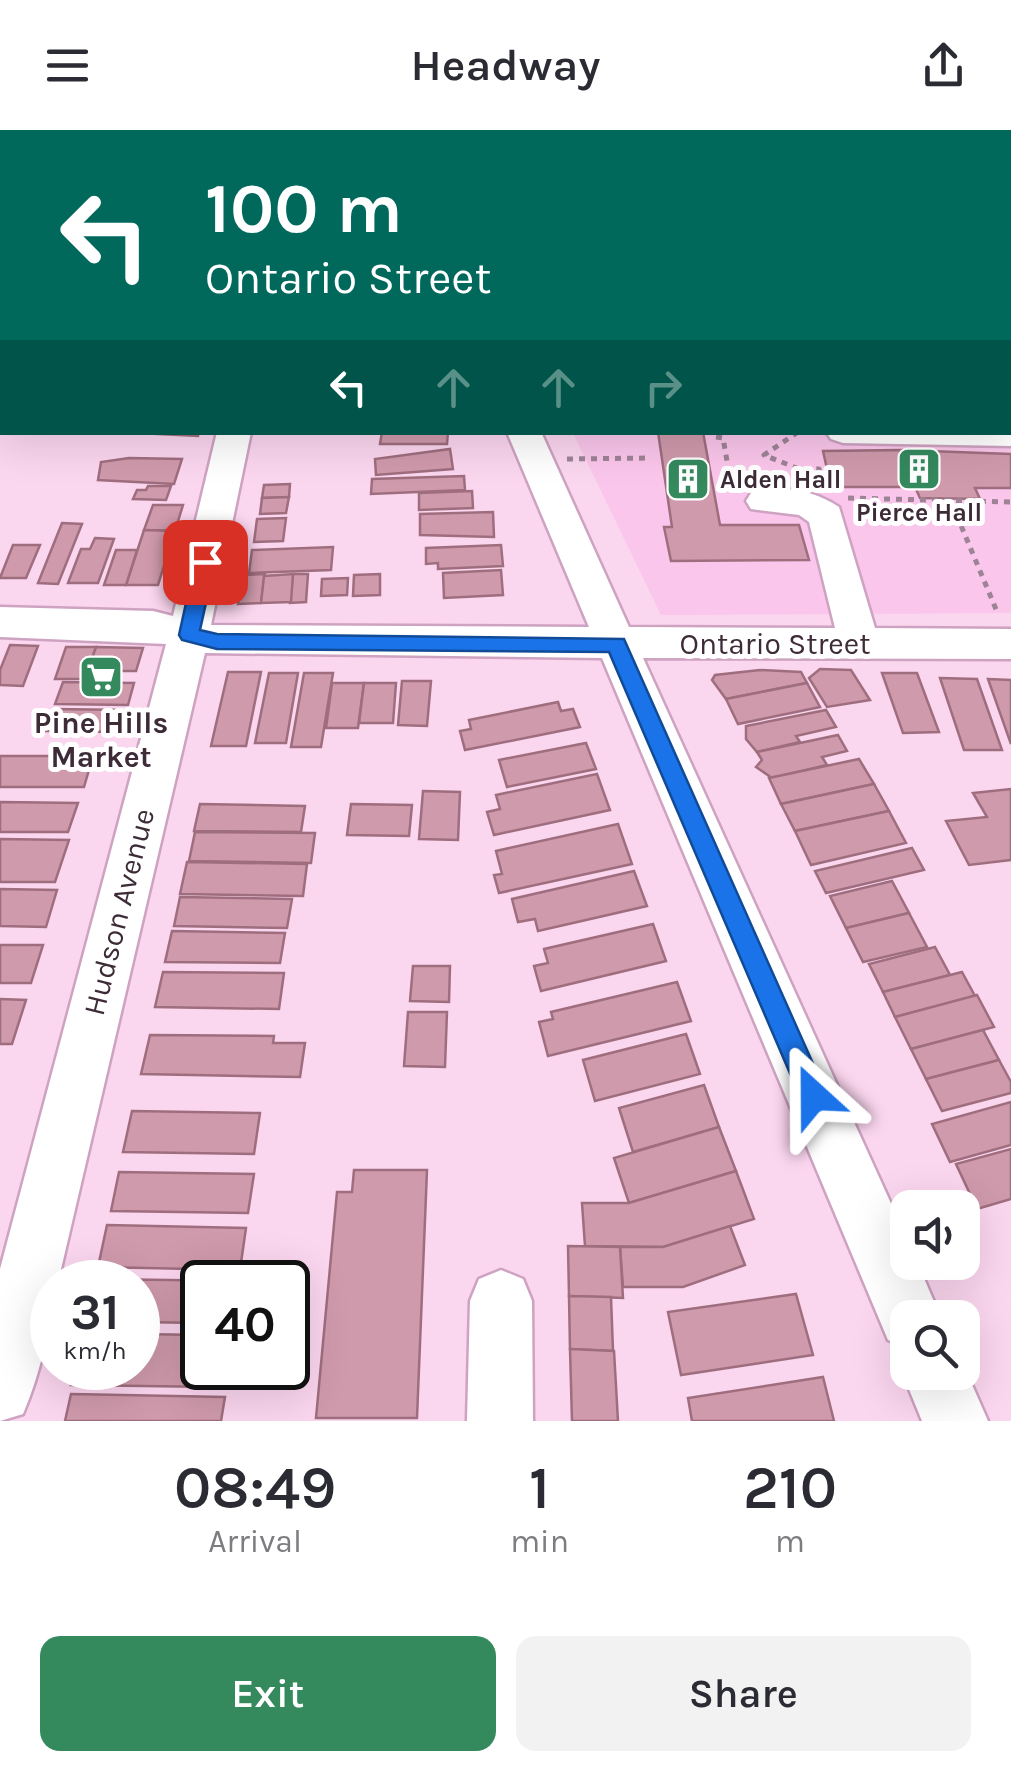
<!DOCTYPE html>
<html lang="en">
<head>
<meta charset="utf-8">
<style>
  :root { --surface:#fff; --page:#f2f2f3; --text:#2b2b33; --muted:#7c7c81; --accent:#34895d }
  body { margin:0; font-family:Karla,sans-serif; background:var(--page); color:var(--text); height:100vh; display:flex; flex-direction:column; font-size:38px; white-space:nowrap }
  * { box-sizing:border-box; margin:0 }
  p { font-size:32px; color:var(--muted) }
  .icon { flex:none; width:55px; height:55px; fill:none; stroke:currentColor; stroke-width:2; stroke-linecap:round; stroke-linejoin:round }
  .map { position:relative; height:1291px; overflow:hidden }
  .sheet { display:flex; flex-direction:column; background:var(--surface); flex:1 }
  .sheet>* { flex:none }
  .hud { position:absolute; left:0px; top:0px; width:1012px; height:305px; box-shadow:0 10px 40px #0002; background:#00695c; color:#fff; overflow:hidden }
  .tools { position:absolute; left:890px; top:1060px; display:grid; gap:20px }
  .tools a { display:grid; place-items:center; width:90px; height:90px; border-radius:20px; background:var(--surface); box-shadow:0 10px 40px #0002; font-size:50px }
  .speed { position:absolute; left:30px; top:1130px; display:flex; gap:20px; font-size:50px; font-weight:700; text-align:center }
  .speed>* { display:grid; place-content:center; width:130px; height:130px; border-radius:50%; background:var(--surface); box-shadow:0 10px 40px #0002; line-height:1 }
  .speed small { font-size:25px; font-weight:400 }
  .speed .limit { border:5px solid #111; border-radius:15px; background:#fff; color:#111 }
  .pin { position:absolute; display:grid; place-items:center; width:85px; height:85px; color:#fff; margin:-42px; border-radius:20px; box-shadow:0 5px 15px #0006 }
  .me { position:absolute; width:110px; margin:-55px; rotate:336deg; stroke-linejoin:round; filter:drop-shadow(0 0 8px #0008) }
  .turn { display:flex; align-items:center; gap:35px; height:210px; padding:0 40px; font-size:45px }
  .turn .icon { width:130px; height:130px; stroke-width:2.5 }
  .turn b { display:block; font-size:70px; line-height:85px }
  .lanes { display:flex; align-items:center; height:95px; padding:0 40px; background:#0003; justify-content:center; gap:50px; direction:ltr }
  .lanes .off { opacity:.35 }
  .eta { display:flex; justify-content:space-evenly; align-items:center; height:170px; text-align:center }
  .eta b { font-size:60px; font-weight:600; line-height:70px }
  .action { display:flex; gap:20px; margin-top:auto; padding:20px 40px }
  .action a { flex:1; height:115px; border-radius:20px; background:var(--accent); color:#fff; font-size:40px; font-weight:600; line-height:115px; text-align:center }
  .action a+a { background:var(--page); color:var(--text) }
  header { display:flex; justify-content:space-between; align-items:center; height:130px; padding:0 40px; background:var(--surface); font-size:45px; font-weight:600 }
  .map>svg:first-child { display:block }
  .built { fill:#fac6eb }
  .building { fill:#cf9aac; stroke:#9f6e7e; stroke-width:2.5 }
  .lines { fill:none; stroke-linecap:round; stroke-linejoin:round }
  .minor-casing { stroke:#cea2c1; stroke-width:5 }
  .path { stroke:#9e8396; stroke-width:5; stroke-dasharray:6 6; stroke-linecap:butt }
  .minor { fill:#fff; fill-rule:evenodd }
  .route { fill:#1a73e8; stroke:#114b97; stroke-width:2.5 }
  .labels { text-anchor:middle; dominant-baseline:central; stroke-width:10; stroke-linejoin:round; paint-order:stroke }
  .far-poi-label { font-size:25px; font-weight:bold; fill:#3d2c38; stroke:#fff; text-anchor:start }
  .street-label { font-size:30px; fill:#3d2c38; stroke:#fff }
  .poi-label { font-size:30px; font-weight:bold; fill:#3d2c38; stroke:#fff }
</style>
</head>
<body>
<header><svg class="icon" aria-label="menu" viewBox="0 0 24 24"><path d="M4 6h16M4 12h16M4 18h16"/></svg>Headway<svg class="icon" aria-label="share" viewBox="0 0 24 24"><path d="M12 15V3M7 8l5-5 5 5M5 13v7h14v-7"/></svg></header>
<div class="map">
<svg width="1011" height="1291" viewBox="0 0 1011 1291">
  <rect width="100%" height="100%" fill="#fbd6ef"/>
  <g class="built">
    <polygon points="423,0 1011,0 1011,27 1010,2"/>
    <polygon points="1011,48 1011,483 661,485 573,303 1010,302"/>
  </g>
  <g class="building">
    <polygon points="117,302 199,302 198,306"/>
    <polygon points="382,302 448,302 447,314 380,314"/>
    <polygon points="658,302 703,302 720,395 799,395 809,430 671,431 664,397 672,397"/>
    <polygon points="450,319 453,339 376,345 375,329"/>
    <polygon points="901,320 1011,324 1011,358 975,358 980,369 920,368 915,357 831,357 823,321"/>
    <polygon points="129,328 182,329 174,354 98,350 101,332"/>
    <polygon points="464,346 465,360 371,364 372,349"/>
    <polygon points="290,354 289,367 262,368 264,355"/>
    <polygon points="148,356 171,356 166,370 133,369 137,360 146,360"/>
    <polygon points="472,361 473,378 419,380 419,363"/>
    <polygon points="289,367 286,383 260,384 262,368"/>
    <polygon points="153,375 183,375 175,401 144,400"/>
    <polygon points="493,382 494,407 420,405 420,384"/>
    <polygon points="286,388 283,411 254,412 257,389"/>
    <polygon points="62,393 82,394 58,454 38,453"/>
    <polygon points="144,400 175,401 158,455 126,455"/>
    <polygon points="95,408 114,409 98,453 68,453 81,419 90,419"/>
    <polygon points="13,415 40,415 26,448 0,448"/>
    <polygon points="501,415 503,436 438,439 438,433 426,434 426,418"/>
    <polygon points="333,417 331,440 249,443 252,420"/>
    <polygon points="116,420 137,420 126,455 104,455"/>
    <polygon points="501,440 503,465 444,468 443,443"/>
    <polygon points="265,444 261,473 238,474 243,445"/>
    <polygon points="293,444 308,444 306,472 290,473"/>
    <polygon points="293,444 291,472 261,473 264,446"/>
    <polygon points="380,444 380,465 353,466 354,445"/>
    <polygon points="348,448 347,465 321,466 322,449"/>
    <polygon points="10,515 38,516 23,556 0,555 0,540"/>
    <polygon points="66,517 96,517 85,549 55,549"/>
    <polygon points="96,517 143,518 136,541 113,541 111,549 85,549"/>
    <polygon points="820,539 851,540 870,570 827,577 809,548"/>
    <polygon points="760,540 801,542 807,553 726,569 712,550 715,545"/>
    <polygon points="228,542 261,542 246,616 211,616"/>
    <polygon points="269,543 298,543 286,613 255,613"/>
    <polygon points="304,543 333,543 321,617 291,617"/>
    <polygon points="882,543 917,543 939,602 903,603"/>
    <polygon points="940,548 977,549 1002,620 964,620"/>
    <polygon points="988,549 1011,550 1011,614"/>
    <polygon points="402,551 431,551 427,596 398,595"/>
    <polygon points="63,552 134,553 128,575 55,574"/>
    <polygon points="332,553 364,553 358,598 326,598"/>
    <polygon points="364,553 396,553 393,593 359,593"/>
    <polygon points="807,553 820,577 738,594 726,569"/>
    <polygon points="558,572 561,581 573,579 580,597 465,620 460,601 471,599 469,590"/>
    <polygon points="53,579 127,580 120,602 45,601"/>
    <polygon points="826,580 836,597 796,606 800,612 757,622 746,609 746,596"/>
    <polygon points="838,605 847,621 822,627 827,635 772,648 756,637 762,630 757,622"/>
    <polygon points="586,613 596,639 507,657 499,630"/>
    <polygon points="0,626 93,626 84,657 0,657"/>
    <polygon points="859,629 874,654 781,674 769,648"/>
    <polygon points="597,644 610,680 494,705 487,682 500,679 496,665"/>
    <polygon points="874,654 889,681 795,701 781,674"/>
    <polygon points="1011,659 1011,730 969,735 946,691 987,687 973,663"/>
    <polygon points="423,661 460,662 458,710 419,709"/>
    <polygon points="0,672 78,673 68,702 0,702"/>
    <polygon points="200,674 305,676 301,702 194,701"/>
    <polygon points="351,674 412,675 409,706 347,705"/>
    <polygon points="889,681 906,713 811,735 795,701"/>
    <polygon points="618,694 632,734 499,763 494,745 502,744 496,721"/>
    <polygon points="195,702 315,703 311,733 189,731"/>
    <polygon points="0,709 69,710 55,752 0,752"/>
    <polygon points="912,718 924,740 826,763 815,741"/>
    <polygon points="187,732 307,734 303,766 180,764"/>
    <polygon points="634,741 647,776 538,801 535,789 518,792 512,769"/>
    <polygon points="892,751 909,783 846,798 830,766"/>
    <polygon points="0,759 57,760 46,797 0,796"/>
    <polygon points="180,767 292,769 287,798 174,796"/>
    <polygon points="909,783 927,817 863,832 846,798"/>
    <polygon points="653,794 666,831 541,861 534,836 548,833 544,819"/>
    <polygon points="172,801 285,803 280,833 165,832"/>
    <polygon points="0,815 43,815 31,853 0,853"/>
    <polygon points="935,817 950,845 883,862 869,834"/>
    <polygon points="413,836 450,836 449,872 410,871"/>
    <polygon points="163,842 284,843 279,879 155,877"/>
    <polygon points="962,842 975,866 895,887 883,862"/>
    <polygon points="677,852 691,891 548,926 539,892 553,889 551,882"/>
    <polygon points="977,865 994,897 911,919 895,887"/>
    <polygon points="0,869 26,870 12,914 0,914"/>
    <polygon points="408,882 447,882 445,937 404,936"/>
    <polygon points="983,900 999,930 926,949 911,919"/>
    <polygon points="686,904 700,944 595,971 583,930"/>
    <polygon points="150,905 274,906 273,913 305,913 300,947 141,944"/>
    <polygon points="999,930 1011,952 1011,963 942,981 926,949"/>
    <polygon points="704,955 719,997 633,1022 619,978"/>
    <polygon points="1011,972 1011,1015 950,1032 932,994"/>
    <polygon points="132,981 260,983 254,1024 123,1022"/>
    <polygon points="719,997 736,1041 629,1073 614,1028"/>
    <polygon points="1011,1019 1011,1069 977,1079 956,1034"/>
    <polygon points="354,1040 427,1040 417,1288 316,1288 337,1062 352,1062"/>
    <polygon points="736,1041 754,1089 663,1117 585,1116 582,1073 629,1073"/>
    <polygon points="119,1042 254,1044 248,1083 111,1081"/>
    <polygon points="107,1095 246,1098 240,1140 98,1137"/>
    <polygon points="730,1096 745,1135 683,1157 623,1157 620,1117 663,1117"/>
    <polygon points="568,1116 620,1117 623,1168 569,1166"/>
    <polygon points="97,1149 241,1151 202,1152 202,1193 138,1192 138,1152 96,1152"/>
    <polygon points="796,1164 813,1225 681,1245 668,1182"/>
    <polygon points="569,1166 611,1167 613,1221 570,1219"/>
    <polygon points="138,1204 202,1205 202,1238 217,1238 214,1257 71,1255 76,1238 138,1238"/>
    <polygon points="570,1219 614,1221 618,1291 572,1291"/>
    <polygon points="823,1247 834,1291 692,1291 688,1268"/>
    <polygon points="71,1264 225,1267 221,1291 65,1291"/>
  </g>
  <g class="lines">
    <defs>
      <g id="minor">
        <polygon points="380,0 404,0 405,2 381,2"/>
        <polygon points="0,28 2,29 2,44 0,44"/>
        <rect x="1010" y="31" width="1" height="16"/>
        <rect x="1010" y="207" width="1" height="20"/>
        <polygon points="1011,294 1011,316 843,313 831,309 826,302 1010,302"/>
        <path d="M217,302H251L211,495L589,497L507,302H541L629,497L835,498L809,392L799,385L751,379L746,371L751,363C782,354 813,360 839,377L875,498L1011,499V529L643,528L908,1111V1132H917L941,1188H908V1218L888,1210L602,528L205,523L58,1152H52C52,1196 40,1244 23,1284L0,1291V1139L166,514L0,507V477L153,481L173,486Z"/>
        <polygon points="501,1140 523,1149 532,1171 533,1291 467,1291 470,1171 479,1149"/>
        <polygon points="908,1228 908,1242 962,1242 962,1232 988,1291 922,1291 902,1242"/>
      </g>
    </defs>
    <use href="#minor" class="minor-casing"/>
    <g class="path">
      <polyline points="798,302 764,325 799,339 819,339 821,350"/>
      <polyline points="716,307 723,308 730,348 747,349"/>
      <polyline points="567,329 651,328"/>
      <polyline points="848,368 1011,372"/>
      <polyline points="952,374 998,484"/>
    </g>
    <use href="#minor" class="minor"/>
  </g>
  <polygon class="route" points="205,426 215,432 200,500 217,504 624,509 823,956 828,966 823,976 814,980 804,976 609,522 217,519 182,510 179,505 195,432"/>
  <defs>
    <symbol id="building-square" viewBox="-11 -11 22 22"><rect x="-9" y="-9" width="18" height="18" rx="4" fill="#34895d" stroke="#fff"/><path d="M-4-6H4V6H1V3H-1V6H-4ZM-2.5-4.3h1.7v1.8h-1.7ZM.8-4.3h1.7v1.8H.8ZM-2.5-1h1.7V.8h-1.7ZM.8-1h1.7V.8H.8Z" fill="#fff"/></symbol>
    <symbol id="supermarket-square" viewBox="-11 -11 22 22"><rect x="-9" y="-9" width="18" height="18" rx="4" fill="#34895d" stroke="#fff"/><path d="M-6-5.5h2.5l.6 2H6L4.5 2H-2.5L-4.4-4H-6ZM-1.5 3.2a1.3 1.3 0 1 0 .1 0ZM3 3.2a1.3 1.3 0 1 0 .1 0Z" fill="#fff"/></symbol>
  </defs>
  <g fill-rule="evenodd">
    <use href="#building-square" x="894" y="314" width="50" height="50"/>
    <use href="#building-square" x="663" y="324" width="50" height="50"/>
    <use href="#supermarket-square" x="76" y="522" width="50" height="50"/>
  </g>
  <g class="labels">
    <g class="far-poi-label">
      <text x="720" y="349">Alden Hall</text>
      <text x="919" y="382" text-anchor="middle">Pierce Hall</text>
    </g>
    <g class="street-label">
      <text x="775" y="514">Ontario Street</text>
      <text transform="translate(119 782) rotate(-76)">Hudson Avenue</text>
    </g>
    <g class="poi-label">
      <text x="101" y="593">Pine Hills<tspan x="101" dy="34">Market</tspan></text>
    </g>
  </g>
</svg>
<div class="tools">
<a><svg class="icon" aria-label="sound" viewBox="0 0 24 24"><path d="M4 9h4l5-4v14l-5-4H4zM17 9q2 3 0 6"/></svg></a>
<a><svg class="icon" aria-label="search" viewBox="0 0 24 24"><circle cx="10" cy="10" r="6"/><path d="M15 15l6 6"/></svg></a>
</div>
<div class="speed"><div>31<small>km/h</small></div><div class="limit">40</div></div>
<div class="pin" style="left:205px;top:432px;background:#d93025"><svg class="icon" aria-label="arrive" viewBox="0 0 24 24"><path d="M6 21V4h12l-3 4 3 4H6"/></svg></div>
<svg class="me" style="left:814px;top:966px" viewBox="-20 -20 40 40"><path d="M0-17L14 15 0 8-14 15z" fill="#1a73e8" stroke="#fff" stroke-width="4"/></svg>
<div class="hud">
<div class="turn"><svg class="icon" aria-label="left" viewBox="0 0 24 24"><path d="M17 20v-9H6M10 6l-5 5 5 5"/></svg><div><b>100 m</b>Ontario Street</div></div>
<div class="lanes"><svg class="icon" aria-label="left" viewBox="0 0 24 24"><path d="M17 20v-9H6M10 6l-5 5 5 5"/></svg><svg class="icon off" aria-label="ahead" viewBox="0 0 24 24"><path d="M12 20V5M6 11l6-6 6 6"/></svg><svg class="icon off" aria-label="ahead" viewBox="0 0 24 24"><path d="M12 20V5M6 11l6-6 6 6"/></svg><svg class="icon off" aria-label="right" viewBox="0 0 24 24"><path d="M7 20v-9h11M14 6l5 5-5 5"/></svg></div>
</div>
</div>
<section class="sheet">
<div class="eta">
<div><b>08:49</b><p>Arrival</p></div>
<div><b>1</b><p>min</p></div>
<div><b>210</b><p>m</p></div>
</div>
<div class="action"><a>Exit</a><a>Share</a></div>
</section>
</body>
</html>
